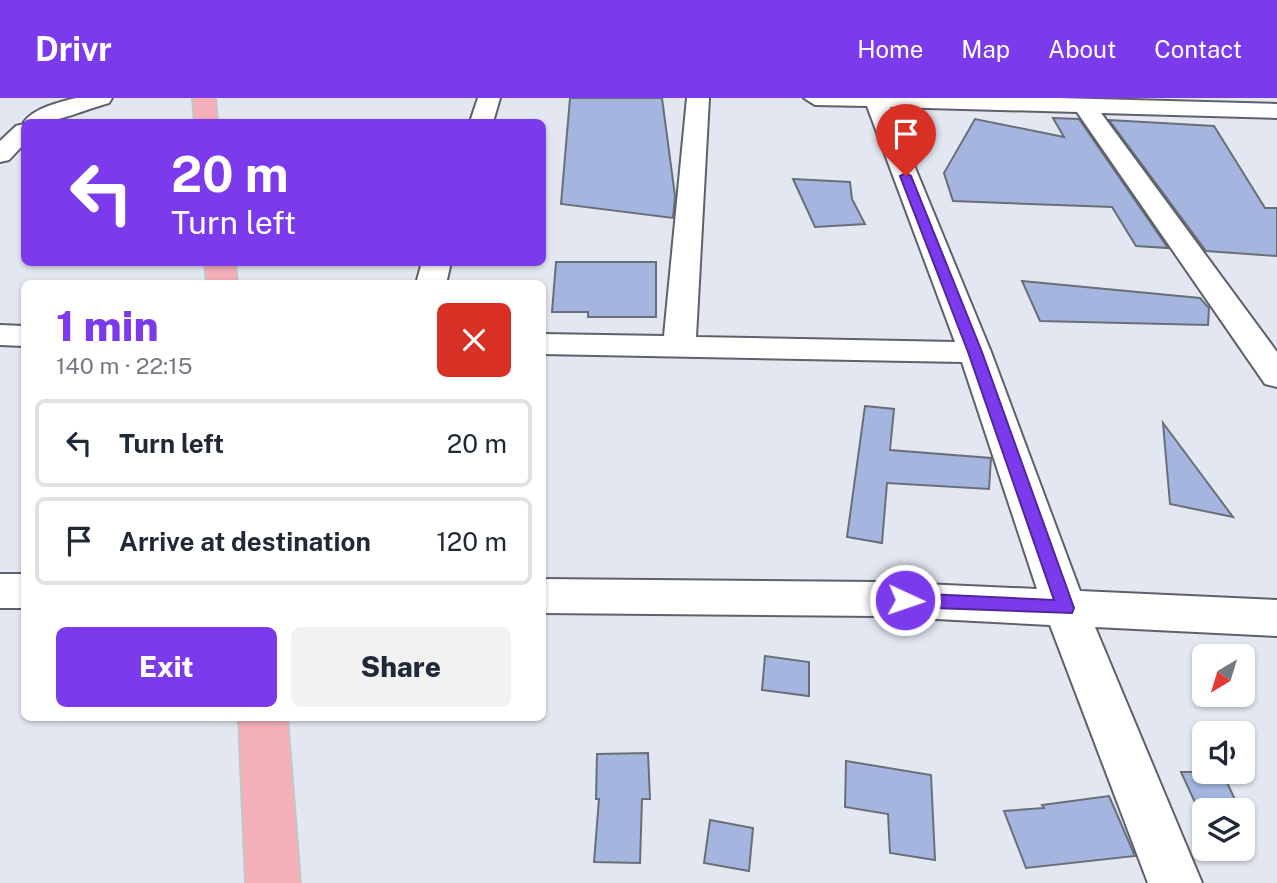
<!DOCTYPE html>
<html lang="en">
<head>
<meta charset="utf-8">
<style>
  :root { --surface:#fff; --page:#f2f2f3; --text:#1f2937; --muted:#747a83; --line:#e0e1e3; --accent:#7c3aed }
  body { margin:0; font-family:"Public Sans",sans-serif; background:var(--page); color:var(--text); height:100vh; display:flex; flex-direction:column; font-size:26px; white-space:nowrap }
  * { box-sizing:border-box; margin:0 }
  p { font-size:23px; color:var(--muted) }
  .icon { flex:none; width:38px; height:38px; fill:none; stroke:currentColor; stroke-width:2; stroke-linecap:round; stroke-linejoin:round }
  .map { position:relative; flex:1; overflow:hidden }
  .drawer { position:absolute; left:21px; top:182px; width:525px; height:441px; display:flex; flex-direction:column; background:var(--surface); border-radius:10px; box-shadow:0 2px 5px #0004 }
  .drawer>* { flex:none }
  .banner { position:absolute; left:21px; top:21px; width:525px; height:147px; border-radius:10px; box-shadow:0 2px 5px #0004; background:#7c3aed; color:#fff; overflow:hidden }
  .needle { width:46px; rotate:218deg }
  .tools { position:absolute; left:1192px; top:546px; display:grid; gap:14px }
  .tools a { display:grid; place-items:center; width:63px; height:63px; border-radius:10px; background:var(--surface); box-shadow:0 2px 5px #0004; font-size:35px }
  .pin { position:absolute; display:grid; place-items:center; width:60px; height:60px; color:#fff; margin:-72px -30px; border-radius:50% 50% 50% 0; rotate:-45deg; box-shadow:0 0 7px #0007 }
  .pin .icon { rotate:45deg }
  .me { position:absolute; width:77px; margin:-38px; rotate:93deg; stroke-linejoin:round; filter:drop-shadow(0 0 5px #0008) }
  .turn { display:flex; align-items:center; gap:24px; height:147px; padding:0 35px; font-size:32px }
  .turn .icon { width:91px; height:91px; stroke-width:2.5 }
  .turn b { display:block; font-size:49px; line-height:60px }
  .round { display:grid; place-items:center; flex:none; width:74px; height:74px; border-radius:10px; background:var(--page) }
  .summary { display:flex; align-items:center; justify-content:space-between; height:119px; padding:0 35px }
  h1 { font-size:42px; font-weight:800; line-height:52px; color:var(--accent) }
  .primary-button { display:flex; gap:14px; margin-top:auto; padding:14px 35px }
  .primary-button a { flex:1; height:80px; border-radius:10px; background:var(--accent); color:#fff; font-size:28px; font-weight:800; line-height:80px; text-align:center }
  .primary-button a+a { background:var(--page); color:var(--text) }
  ul { padding:0; list-style:none }
  li { display:flex; align-items:center; gap:21px; height:88px; margin:0 14px 10px; padding:0 21px; border:4px solid var(--line); border-radius:10px }
  li div { flex:1 }
  li b { display:block; font-size:26px }
  li em { font-style:normal }
  header { display:flex; align-items:center; gap:42px; box-sizing:border-box; height:98px; padding:0 35px; background:var(--accent); color:#fff }
  header strong { font-size:33px }
  nav { display:flex; gap:38px; margin-inline-start:auto; font-size:24px }
  .map>svg:first-child { display:block }
  .building { fill:#a4b6e0; stroke:#6a6e76; stroke-width:2 }
  .lines { fill:none; stroke-linecap:round; stroke-linejoin:round }
  .minor-casing { stroke:#5e6169; stroke-width:4 }
  .trunk-casing { stroke:#c5c6c6; stroke-width:4 }
  .minor { fill:#fff; fill-rule:evenodd }
  .trunk { fill:#f4b0b8; fill-rule:evenodd }
  .route { fill:#7c3aed; stroke:#51269a; stroke-width:2 }
</style>
</head>
<body>
<header>
<strong>Drivr</strong>
<nav><a>Home</a><a>Map</a><a>About</a><a>Contact</a></nav>
</header>
<div class="map">
<svg width="1277" height="785" viewBox="0 0 1277 785">
  <rect width="100%" height="100%" fill="#e3e7f1"/>
  <g class="building">
    <polygon points="570,0 662,0 675,98 673,120 561,106"/>
    <polygon points="1053,20 1079,21 1168,150 1136,148 1112,109 953,103 944,75 975,21 1064,39"/>
    <polygon points="1109,22 1214,28 1265,110 1277,110 1277,158 1206,153"/>
    <polygon points="793,81 850,84 852,101 865,126 815,129"/>
    <polygon points="556,164 656,164 656,219 588,219 588,214 552,214"/>
    <polygon points="1022,183 1200,200 1209,210 1208,227 1040,223"/>
    <polygon points="865,308 894,311 890,352 991,360 989,391 887,385 882,445 847,439"/>
    <polygon points="1163,325 1233,419 1170,406"/>
    <polygon points="765,558 809,564 809,598 762,592"/>
    <polygon points="648,655 650,701 642,701 640,765 594,764 599,701 596,701 597,656"/>
    <polygon points="846,663 931,677 935,762 890,755 888,716 845,709"/>
    <polygon points="1181,674 1222,674 1239,710 1198,711"/>
    <polygon points="1109,698 1135,758 1026,770 1004,713 1044,710 1042,707"/>
    <polygon points="710,722 753,730 749,773 704,765"/>
  </g>
  <g class="lines">
    <defs>
      <g id="minor">
        <path d="M76,0H112L109,5C79,13 55,27 24,24C34,10 60,4 76,0Z"/>
        <polygon points="478,0 500,0 493,24 470,24"/>
        <polygon points="687,0 709,0 696,239 955,244 867,8 815,7 804,0 1058,0 1277,6 1277,20 1101,15 1277,254 1277,289 1265,286 1077,14 890,9 991,254 1080,493 1277,502 1277,538 1095,529 1202,785 1148,785 1050,527 878,518 542,515 542,481 878,484 1037,491 962,264 542,256 542,236 664,238"/>
        <polygon points="24,26 24,46 9,62 0,64 0,43 16,28"/>
        <polygon points="422,164 451,164 446,186 416,186"/>
        <polygon points="0,227 24,228 24,248 0,247"/>
        <rect x="0" y="476" width="24" height="34"/>
      </g>
      <g id="trunk">
        <polygon points="193,0 215,0 217,24 195,24"/>
        <polygon points="205,164 235,164 237,186 207,186"/>
        <polygon points="239,620 287,620 300,785 246,785"/>
      </g>
    </defs>
    <use href="#minor" class="minor-casing"/>
    <use href="#trunk" class="trunk-casing"/>
    <use href="#minor" class="minor"/>
    <use href="#trunk" class="trunk"/>
  </g>
  <polygon class="route" points="906,75 911,78 982,254 1074,510 1072,515 905,509 896,502 905,495 1054,502 968,254 900,78"/>
</svg>
<div class="tools">
<a><svg class="needle" viewBox="-14 -14 28 28"><path d="M0-13l5 13h-10z" fill="#e53935"/><path d="M0 13l5-13h-10z" fill="#747a83"/></svg></a>
<a><svg class="icon" aria-label="sound" viewBox="0 0 24 24"><path d="M4 9h4l5-4v14l-5-4H4zM17 9q2 3 0 6"/></svg></a>
<a><svg class="icon" aria-label="layers" viewBox="0 0 24 24"><path d="M12 4l9 5-9 5-9-5zM3 14l9 5 9-5"/></svg></a>
</div>
<div class="pin" style="left:906px;top:78px;background:#d93025"><svg class="icon" aria-label="arrive" viewBox="0 0 24 24"><path d="M6 21V4h12l-3 4 3 4H6"/></svg></div>
<svg class="me" style="left:905px;top:502px" viewBox="-20 -20 40 40"><circle r="17" fill="#7c3aed" stroke="#fff" stroke-width="3"/><path d="M0-11L8 9 0 5-8 9z" fill="#fff"/></svg>
<div class="banner">
<div class="turn"><svg class="icon" aria-label="left" viewBox="0 0 24 24"><path d="M17 20v-9H6M10 6l-5 5 5 5"/></svg><div><b>20 m</b>Turn left</div></div>
</div>
<section class="drawer">
<div class="summary"><div><h1>1 min</h1><p>140 m · 22:15</p></div><a class="round" style="background:#d93025;color:#fff"><svg class="icon" aria-label="close" viewBox="0 0 24 24"><path d="M6 6l12 12M18 6L6 18"/></svg></a></div>
<ul>
<li><svg class="icon" aria-label="left" viewBox="0 0 24 24"><path d="M17 20v-9H6M10 6l-5 5 5 5"/></svg><div><b>Turn left</b></div><em>20 m</em></li>
<li><svg class="icon" aria-label="arrive" viewBox="0 0 24 24"><path d="M6 21V4h12l-3 4 3 4H6"/></svg><div><b>Arrive at destination</b></div><em>120 m</em></li>
</ul>
<div class="primary-button"><a>Exit</a><a>Share</a></div>
</section>
</div>
</body>
</html>
